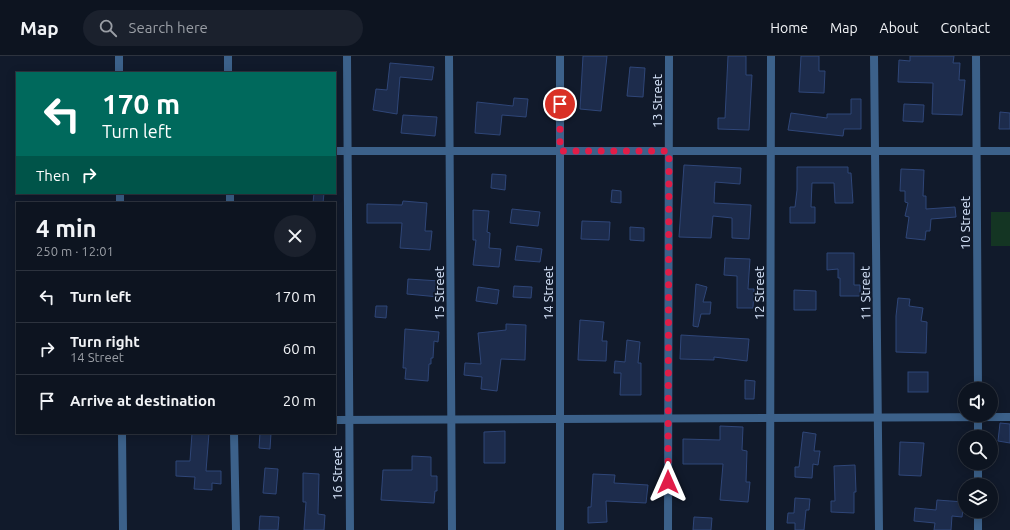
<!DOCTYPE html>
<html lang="en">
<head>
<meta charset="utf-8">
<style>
  :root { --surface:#0d1420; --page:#1b212d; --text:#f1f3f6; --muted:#9a9ea5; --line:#2d333e }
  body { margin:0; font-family:Ubuntu,sans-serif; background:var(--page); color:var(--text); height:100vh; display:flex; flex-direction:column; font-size:15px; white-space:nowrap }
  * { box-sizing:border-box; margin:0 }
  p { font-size:13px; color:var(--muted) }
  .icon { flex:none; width:22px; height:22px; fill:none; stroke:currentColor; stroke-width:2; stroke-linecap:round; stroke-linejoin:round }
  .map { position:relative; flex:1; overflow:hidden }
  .drawer { position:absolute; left:16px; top:146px; width:320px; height:232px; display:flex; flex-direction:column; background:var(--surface); border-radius:0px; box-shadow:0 2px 10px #0003,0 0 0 1px var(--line) }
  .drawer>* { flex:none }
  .banner { position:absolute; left:16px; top:16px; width:320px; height:122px; border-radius:0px; box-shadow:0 2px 10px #0003,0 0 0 1px var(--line); background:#00695c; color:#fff; overflow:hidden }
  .tools { position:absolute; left:958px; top:326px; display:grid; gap:8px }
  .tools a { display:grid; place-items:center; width:40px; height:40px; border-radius:50%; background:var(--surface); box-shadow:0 2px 10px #0003,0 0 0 1px var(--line); font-size:20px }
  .pin { position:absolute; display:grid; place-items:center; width:34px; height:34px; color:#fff; margin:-17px; border:2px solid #fff; border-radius:50%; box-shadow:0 1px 4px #0007 }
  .me { position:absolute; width:44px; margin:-22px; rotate:0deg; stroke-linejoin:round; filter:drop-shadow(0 0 3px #0008) }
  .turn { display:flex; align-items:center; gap:14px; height:84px; padding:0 20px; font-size:18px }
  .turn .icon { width:52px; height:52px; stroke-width:2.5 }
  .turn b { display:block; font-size:28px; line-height:34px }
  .then { display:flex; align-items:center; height:38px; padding:0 20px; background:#0003; gap:8px; font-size:15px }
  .round { display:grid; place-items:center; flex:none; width:42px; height:42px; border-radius:21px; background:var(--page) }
  .summary { display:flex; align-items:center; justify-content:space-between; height:68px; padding:0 20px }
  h1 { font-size:24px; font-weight:700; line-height:30px }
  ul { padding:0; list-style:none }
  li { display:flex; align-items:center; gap:12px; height:52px; padding:0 20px; border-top:1px solid var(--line) }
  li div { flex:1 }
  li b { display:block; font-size:15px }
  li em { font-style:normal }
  header { display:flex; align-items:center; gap:24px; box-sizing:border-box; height:56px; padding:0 20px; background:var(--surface); border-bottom:1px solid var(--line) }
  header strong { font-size:19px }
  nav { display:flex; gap:22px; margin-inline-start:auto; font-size:14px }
  .search { width:280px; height:36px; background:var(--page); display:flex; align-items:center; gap:10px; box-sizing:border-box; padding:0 14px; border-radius:22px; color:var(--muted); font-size:15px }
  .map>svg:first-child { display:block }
  .green { fill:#143523 }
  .building { fill:#1d2c4c; stroke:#2f4678 }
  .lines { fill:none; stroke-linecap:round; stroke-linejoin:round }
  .minor { stroke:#3c618a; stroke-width:8 }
  .route { stroke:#e11d48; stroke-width:7; stroke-dasharray:0 12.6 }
  .labels { text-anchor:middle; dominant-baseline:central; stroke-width:4; stroke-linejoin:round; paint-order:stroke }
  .street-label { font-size:13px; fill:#dbe9ff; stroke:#111a2b }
</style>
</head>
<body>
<header>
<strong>Map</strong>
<div class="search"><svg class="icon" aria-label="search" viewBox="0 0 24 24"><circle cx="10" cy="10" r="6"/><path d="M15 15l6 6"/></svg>Search here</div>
<nav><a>Home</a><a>Map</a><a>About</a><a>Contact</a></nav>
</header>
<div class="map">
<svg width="1010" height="474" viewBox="0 0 1010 474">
  <rect width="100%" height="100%" fill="#111a2b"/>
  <polygon class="green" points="1010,156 1010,190 991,190 991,156"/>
  <g class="building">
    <polygon points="583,0 607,0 601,55 580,53"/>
    <polygon points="728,0 746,0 746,19 752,19 749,74 718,73 718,62 725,62"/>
    <polygon points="801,0 819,0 819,15 825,15 824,37 799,36"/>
    <polygon points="910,0 954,0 953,7 960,7 959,24 965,24 962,59 932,58 933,27 898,26 899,4 910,5"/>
    <polygon points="390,7 434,11 432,24 400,21 397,58 373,54 376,33 387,34"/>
    <polygon points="630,11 645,12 643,41 627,40"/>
    <polygon points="514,42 528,43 526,61 502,59 500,79 475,77 477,46 513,50"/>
    <polygon points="851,43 861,43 861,73 844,73 843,80 788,74 791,57 827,62 827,58 851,58"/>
    <polygon points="904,48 924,49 923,66 903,65"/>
    <polygon points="1000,56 1010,57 1010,73 999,73"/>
    <polygon points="403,59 437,61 435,80 401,77"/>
    <polygon points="684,109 741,112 740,128 715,126 714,147 751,149 749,183 732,182 732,162 713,160 711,182 679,181"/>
    <polygon points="797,111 848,111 848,117 851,117 853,147 835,147 834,127 812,127 811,151 815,151 815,167 790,167 790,151 795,151 797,134"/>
    <polygon points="901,113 924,114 923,140 926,140 926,153 955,151 956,161 931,163 930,175 926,175 925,184 906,182 909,161 905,160 908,147 905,146 905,135 900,135"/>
    <polygon points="492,118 506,119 505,134 491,132"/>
    <polygon points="612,134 621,135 621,147 611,146"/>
    <polygon points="314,137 324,137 323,147 313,147"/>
    <polygon points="403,145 427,147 425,175 432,175 430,194 400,192 402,167 367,167 367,148 402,149"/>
    <polygon points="512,153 540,156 538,170 510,167"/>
    <polygon points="473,154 489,155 487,176 490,177 489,192 501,193 499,211 473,209 476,184 473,184"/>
    <polygon points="582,165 610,166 609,184 581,183"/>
    <polygon points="630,171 644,172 644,185 630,184"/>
    <polygon points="517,190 542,193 540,206 515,204"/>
    <polygon points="827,197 854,197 854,229 860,229 860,240 840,240 840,222 838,222 838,213 827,214"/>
    <polygon points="725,202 750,203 748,233 754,233 753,252 737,252 737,220 724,219"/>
    <polygon points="408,223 440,225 439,241 407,238"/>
    <polygon points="696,228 707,231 703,246 711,246 710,258 701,258 698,271 693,270"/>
    <polygon points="514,230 532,231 531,242 513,241"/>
    <polygon points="478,231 499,234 497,248 476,245"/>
    <polygon points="794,234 816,235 816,254 794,254"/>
    <polygon points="898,242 910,243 909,250 923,252 921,265 927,266 926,297 896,296 896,260"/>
    <polygon points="376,250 387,250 386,262 375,261"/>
    <polygon points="580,264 604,266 602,285 607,285 606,305 578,304"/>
    <polygon points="506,268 526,269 525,304 501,303 497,335 481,333 482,321 464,319 465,307 481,308 478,277 506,274"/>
    <polygon points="405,273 439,276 438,286 434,285 433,302 431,302 431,308 429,308 428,325 405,323 406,312 403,312"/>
    <polygon points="681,279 749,283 747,305 714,301 714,304 680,303"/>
    <polygon points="627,284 640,286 638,307 641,307 641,339 620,339 621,317 614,317 615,305 625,306"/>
    <rect x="908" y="316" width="20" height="20"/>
    <polygon points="745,324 755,325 754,343 745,343"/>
    <polygon points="1000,367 1010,368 1010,387 998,385"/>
    <polygon points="720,370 743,371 742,394 747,395 746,426 750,426 748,446 720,444 723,408 683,408 683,383 720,384"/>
    <polygon points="505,375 505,407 484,407 484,376"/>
    <polygon points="803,376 816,378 814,395 820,395 818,409 813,408 812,422 795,421 795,411 799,411"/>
    <polygon points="192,377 209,377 206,415 221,415 221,428 212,427 212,434 194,433 195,421 176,420 176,405 190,405"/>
    <polygon points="260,377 271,377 270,393 259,392"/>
    <polygon points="900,386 924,387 921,420 899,419"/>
    <polygon points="412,400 431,401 431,420 437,420 437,435 435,435 434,447 381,444 383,414 412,414"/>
    <polygon points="855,409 856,436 854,436 854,457 831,456 831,445 835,445 834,410"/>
    <polygon points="265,412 278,413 276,438 263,437"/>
    <polygon points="303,417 319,418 318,458 325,459 324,474 304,474 306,446 303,446"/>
    <polygon points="593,418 615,419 614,427 648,429 646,447 606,445 607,466 588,467 588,451 591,451"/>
    <polygon points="795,442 810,443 809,454 806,454 804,474 795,474 795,467 787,467 788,457 794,457"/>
    <polygon points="937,444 964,446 962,461 952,460 951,474 934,474 935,467 914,465 915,452 936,454"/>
    <polygon points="260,460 279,461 278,474 259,474"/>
    <polygon points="694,461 712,462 711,474 693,474"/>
  </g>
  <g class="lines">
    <g class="minor">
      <polyline points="119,0 119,17"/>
      <polyline points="228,0 228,17"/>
      <polyline points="347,0 350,474"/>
      <polyline points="449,0 452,474"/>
      <polyline points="874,0 879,474"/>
      <polyline points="976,0 978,333"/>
      <polyline points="335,95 1010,95"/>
      <polyline points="120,137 120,147"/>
      <polyline points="230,137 230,147"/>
      <polyline points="978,359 978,381"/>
      <polyline points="335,364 1010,361"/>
      <polyline points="122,377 123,474"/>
      <polyline points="234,377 236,474"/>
      <polyline points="978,407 978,429"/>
      <polyline points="978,455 978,474"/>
      <polyline points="560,474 560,0"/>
      <polyline points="668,474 669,0"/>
      <polyline points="770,474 771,0"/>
    </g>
  </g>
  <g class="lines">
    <polyline class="route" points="560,48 560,95 669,95 668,426"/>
  </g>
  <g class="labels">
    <g class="street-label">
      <text transform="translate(657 45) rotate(-90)">13 Street</text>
      <text transform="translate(965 167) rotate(-90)">10 Street</text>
      <text transform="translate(439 237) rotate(-90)">15 Street</text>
      <text transform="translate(548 237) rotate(-90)">14 Street</text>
      <text transform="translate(759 237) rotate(-90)">12 Street</text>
      <text transform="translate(865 237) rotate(-91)">11 Street</text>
      <text transform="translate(337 417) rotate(-90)">16 Street</text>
    </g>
  </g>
</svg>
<div class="tools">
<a><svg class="icon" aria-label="sound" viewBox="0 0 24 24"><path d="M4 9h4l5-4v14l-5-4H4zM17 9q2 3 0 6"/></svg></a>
<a><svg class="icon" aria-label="search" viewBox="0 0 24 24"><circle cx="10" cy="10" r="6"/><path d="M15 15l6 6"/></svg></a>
<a><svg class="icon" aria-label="layers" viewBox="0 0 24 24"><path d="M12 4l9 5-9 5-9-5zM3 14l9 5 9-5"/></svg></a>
</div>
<div class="pin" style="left:560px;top:48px;background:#d93025"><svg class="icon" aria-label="arrive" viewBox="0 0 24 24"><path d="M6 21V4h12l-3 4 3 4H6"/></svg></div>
<svg class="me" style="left:668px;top:426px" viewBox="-20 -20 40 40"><path d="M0-17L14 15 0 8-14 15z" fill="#e11d48" stroke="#fff" stroke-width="4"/></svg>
<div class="banner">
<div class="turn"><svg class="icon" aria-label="left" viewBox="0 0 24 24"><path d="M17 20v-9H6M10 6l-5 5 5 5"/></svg><div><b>170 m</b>Turn left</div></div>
<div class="then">Then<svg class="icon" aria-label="right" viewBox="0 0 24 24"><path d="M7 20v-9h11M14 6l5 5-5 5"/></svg></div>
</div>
<section class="drawer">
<div class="summary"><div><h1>4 min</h1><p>250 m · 12:01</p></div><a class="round"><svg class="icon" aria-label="close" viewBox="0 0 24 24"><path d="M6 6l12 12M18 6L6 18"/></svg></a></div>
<ul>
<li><svg class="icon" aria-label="left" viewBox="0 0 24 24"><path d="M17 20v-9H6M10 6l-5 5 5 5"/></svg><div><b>Turn left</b></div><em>170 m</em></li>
<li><svg class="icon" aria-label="right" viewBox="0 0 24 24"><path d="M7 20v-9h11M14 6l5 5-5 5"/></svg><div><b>Turn right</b><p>14 Street</p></div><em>60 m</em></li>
<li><svg class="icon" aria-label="arrive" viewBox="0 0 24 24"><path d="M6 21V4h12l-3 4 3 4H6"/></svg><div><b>Arrive at destination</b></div><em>20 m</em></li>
</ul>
</section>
</div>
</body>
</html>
